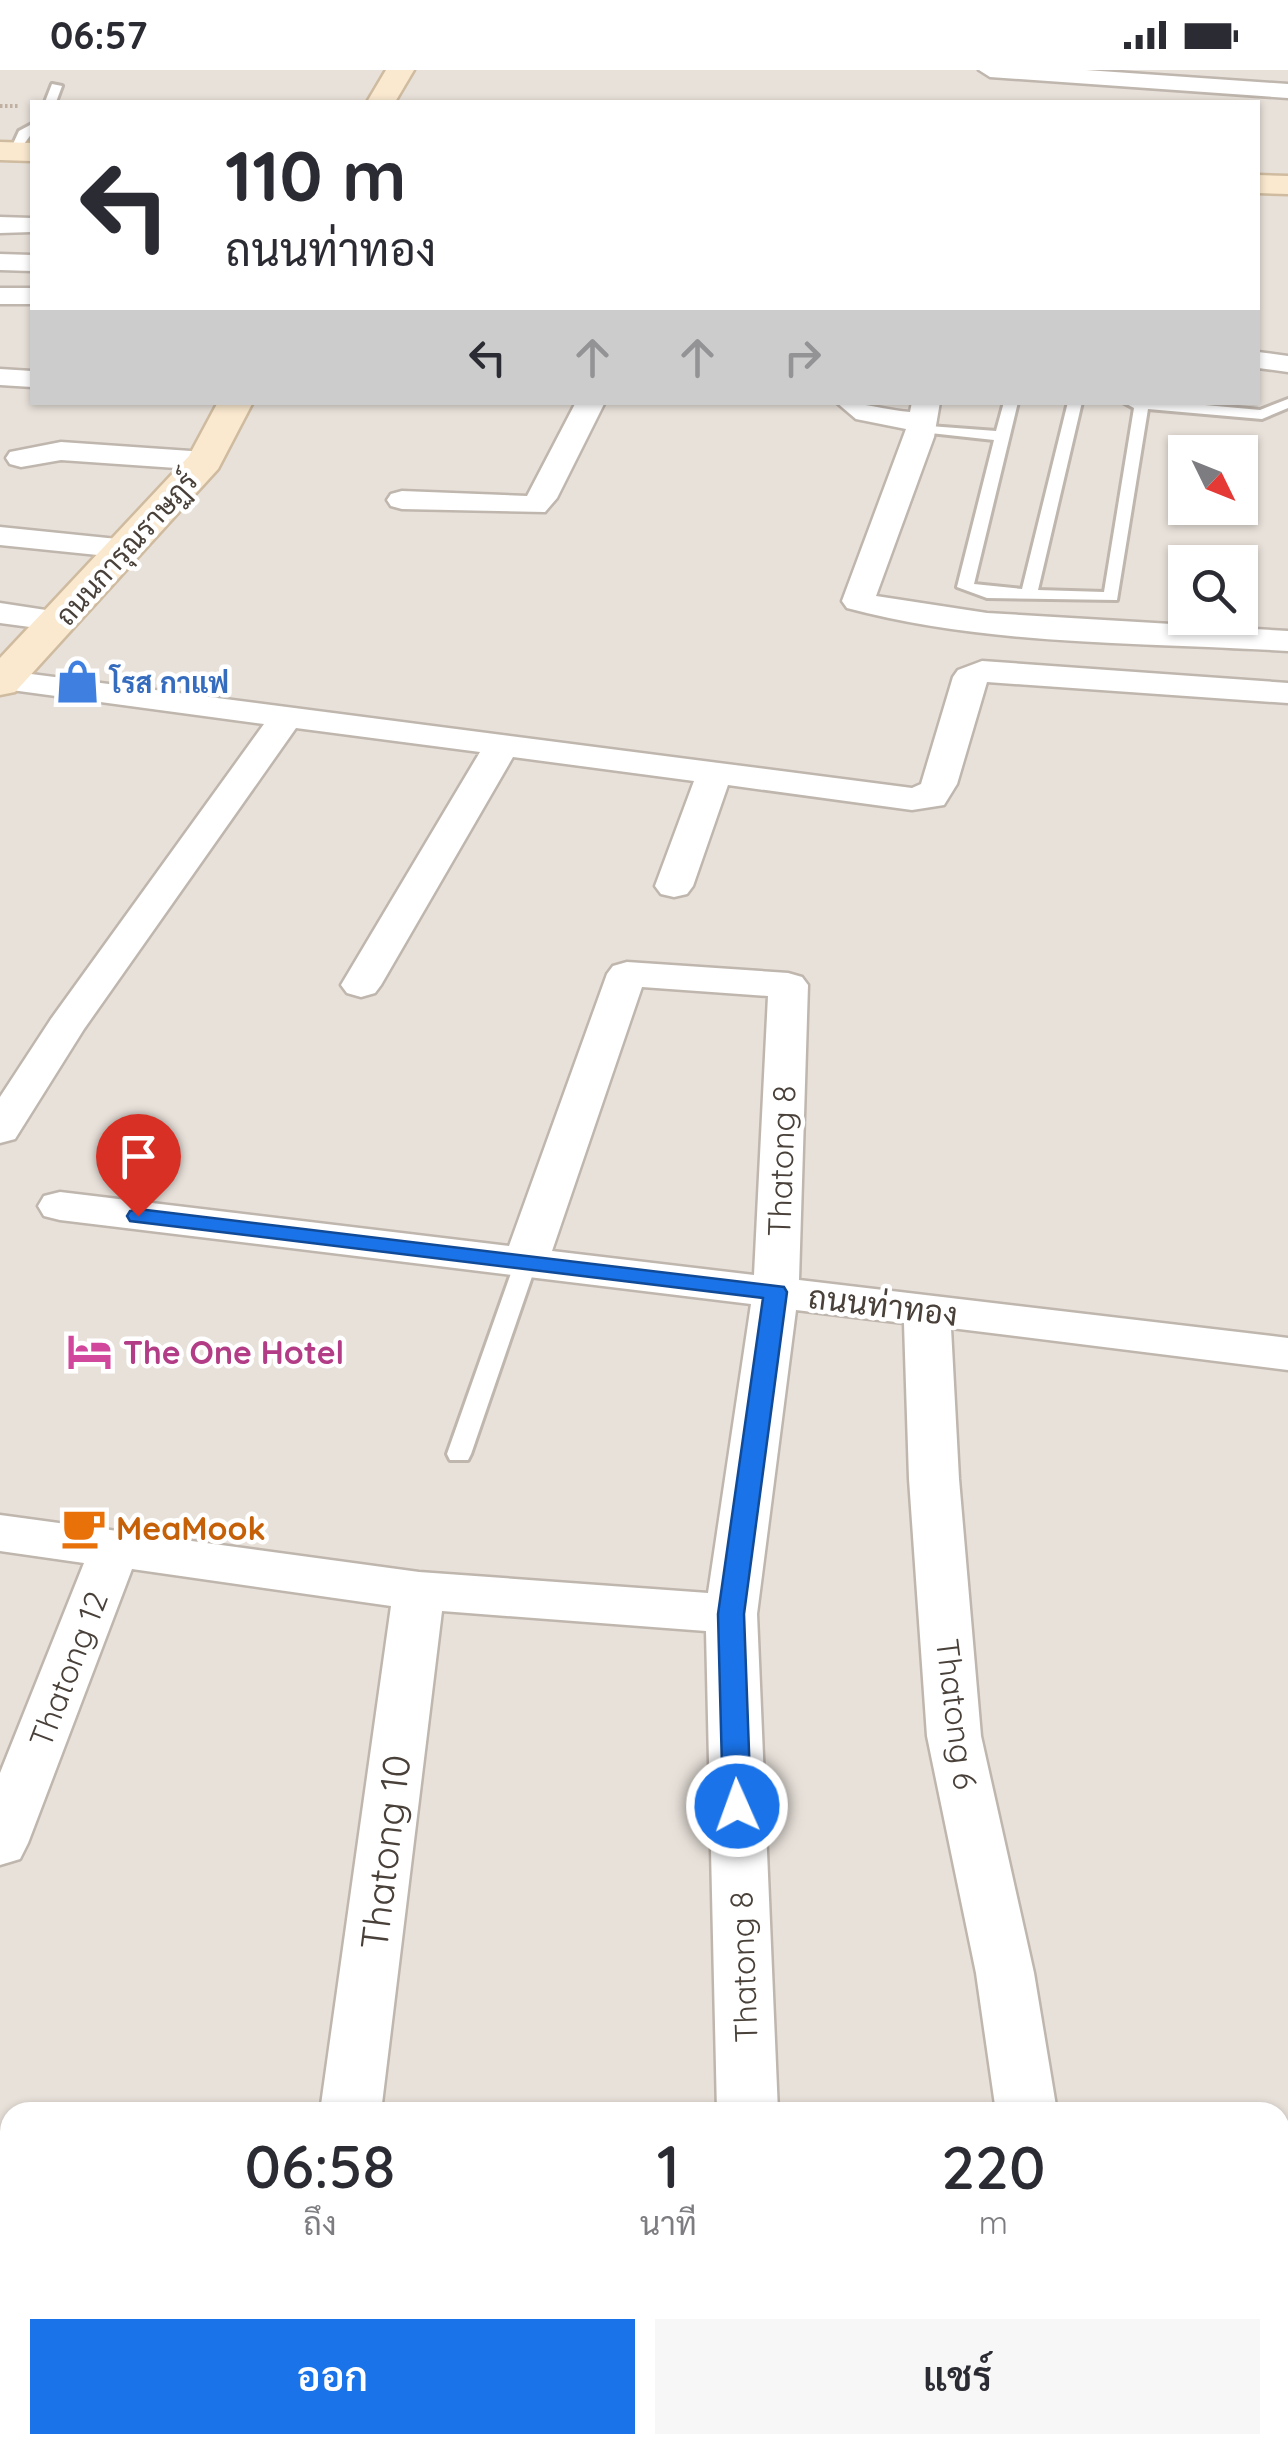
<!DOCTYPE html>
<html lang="th">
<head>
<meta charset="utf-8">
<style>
  :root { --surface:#fff; --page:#f7f7f7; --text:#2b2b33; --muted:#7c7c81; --accent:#1a73e8 }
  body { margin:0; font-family:Quicksand,Sarabun,sans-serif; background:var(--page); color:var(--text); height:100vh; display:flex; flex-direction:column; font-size:38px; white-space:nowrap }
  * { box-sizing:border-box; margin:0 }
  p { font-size:32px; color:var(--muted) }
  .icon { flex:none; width:55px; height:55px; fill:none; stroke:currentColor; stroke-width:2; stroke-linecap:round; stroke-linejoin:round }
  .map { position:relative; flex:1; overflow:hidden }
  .drawer { position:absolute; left:0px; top:2032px; width:1290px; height:352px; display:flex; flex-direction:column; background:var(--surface); border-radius:30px 30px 0 0; box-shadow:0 2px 8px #0004 }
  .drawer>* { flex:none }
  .banner { position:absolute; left:30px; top:30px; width:1230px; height:305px; border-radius:0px; box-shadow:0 2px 8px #0004; background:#fff; color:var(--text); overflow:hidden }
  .needle { width:65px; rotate:133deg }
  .tools { position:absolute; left:1168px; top:365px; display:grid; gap:20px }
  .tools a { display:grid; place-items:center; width:90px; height:90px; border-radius:0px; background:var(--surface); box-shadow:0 2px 8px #0004; font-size:50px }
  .pin { position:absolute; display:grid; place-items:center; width:85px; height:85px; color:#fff; margin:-102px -42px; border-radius:50% 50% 50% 0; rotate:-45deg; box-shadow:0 0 10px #0007 }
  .pin .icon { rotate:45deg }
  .me { position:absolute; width:110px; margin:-55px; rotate:358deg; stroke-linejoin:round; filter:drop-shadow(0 0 8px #0008) }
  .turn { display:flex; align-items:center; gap:35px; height:210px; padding:0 30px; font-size:45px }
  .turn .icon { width:130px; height:130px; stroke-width:2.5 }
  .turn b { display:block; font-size:70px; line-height:85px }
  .lanes { display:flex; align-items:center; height:95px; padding:0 30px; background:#0003; justify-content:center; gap:50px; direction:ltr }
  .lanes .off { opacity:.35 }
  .eta { display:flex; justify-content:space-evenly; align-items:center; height:170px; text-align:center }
  .eta b { font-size:60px; font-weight:600; line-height:70px }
  .primary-button { display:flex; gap:20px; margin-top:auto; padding:20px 30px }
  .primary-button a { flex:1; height:115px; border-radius:0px; background:var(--accent); color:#fff; font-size:40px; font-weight:600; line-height:115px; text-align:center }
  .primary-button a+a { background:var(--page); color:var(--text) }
  .status { display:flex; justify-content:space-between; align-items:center; height:70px; padding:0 50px; background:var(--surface); direction:ltr }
  .status svg { height:28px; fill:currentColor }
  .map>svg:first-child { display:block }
  .residential { fill:#e8e1da; fill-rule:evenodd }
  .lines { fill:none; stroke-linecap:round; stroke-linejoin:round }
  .lane-casing { stroke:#bfb6ae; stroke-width:6 }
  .street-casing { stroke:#bfb6ae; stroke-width:5 }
  .secondary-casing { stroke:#cfbb9f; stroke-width:5 }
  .path { stroke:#bfb0a1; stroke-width:4; stroke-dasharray:2.5 2.5; stroke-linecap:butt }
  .lane { fill:#fff; fill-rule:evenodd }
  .street { fill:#fff; fill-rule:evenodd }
  .secondary { fill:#fae9cf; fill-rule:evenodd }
  .route { fill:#1a73e8; stroke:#114b97; stroke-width:2.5 }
  .labels { text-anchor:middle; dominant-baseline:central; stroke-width:9; stroke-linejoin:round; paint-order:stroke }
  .far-street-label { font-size:28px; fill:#484039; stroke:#fff }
  .far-shop-label { font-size:28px; font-weight:bold; fill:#366cbe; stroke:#fff; text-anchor:start }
  .street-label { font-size:32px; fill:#484039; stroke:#fff }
  .hotel-label { font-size:32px; font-weight:bold; fill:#b23c85; stroke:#fff; text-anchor:start }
  .food-label { font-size:32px; font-weight:bold; fill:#c56008; stroke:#fff; text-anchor:start }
  .near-street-label { font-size:38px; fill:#484039; stroke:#fff }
</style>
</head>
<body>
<div class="status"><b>06:57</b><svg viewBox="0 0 49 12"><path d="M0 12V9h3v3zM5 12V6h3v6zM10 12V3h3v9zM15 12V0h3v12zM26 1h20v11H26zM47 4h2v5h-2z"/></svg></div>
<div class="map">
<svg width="1288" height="2384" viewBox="0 0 1288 2384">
  <rect width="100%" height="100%" fill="#f4f0eb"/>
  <path class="residential" d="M0,0H1288V2384H0ZM32,32H1258V332H32ZM1185,382H1240V438H1185ZM1185,492H1240V548H1185ZM10,2042H1280V2375H10Z"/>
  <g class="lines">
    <defs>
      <g id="lane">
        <polygon points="52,14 62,16 56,32 45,32"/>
        <polygon points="32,54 32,63 16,85 8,85 19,61"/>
        <polygon points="1288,329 1288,338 1262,349 1148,339 1117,530 987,528 957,517 994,370 921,362 914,358 916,355 996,361 1004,332 1018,332 974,514 1022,519 1068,332 1082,332 1038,520 1104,522 1134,338 1123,332 1172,332 1260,340"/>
        <polygon points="526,1185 537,1192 471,1384 468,1390 450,1390 447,1384 515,1192"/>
      </g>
      <g id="street">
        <polygon points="979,0 1086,0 1288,14 1288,28 990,7"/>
        <polygon points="0,147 32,148 32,162 0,163"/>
        <polygon points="0,184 32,185 32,201 0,200"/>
        <rect x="0" y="218" width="32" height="16"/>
        <polygon points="1258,282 1288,286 1288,302 1258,298"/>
        <polygon points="0,299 32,301 32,317 0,315"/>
        <polygon points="576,332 605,332 557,428 545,442 402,439 391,436 387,430 391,424 402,421 527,426"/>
        <path d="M836,332C862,332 884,340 910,342L912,332H940L934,367L876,526L987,543L1288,561V581C1142,572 989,576 847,538L842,531L906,359L856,349Z"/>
        <polygon points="61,372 205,382 216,385 220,391 216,397 205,400 61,390 21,397 10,394 6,388 10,382"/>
        <polygon points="0,457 127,470 138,472 143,479 138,486 127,488 0,475"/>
        <polygon points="0,533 72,544 76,551 72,558 60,561 0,553"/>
        <polygon points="982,591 1288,613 1288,633 987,612 957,714 944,735 912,740 728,715 693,816 687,824 674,827 661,824 655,816 694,711 513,687 381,915 375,923 361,927 347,923 341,915 480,682 296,658 84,959 15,1069 0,1073 0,1027 51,949 264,654 4,619 0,618 0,600 912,718 921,714 953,607 958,600"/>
        <path d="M627,892L788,903L802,907L808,915L799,1210L1288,1268V1300L951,1258L959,1409L981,1666L1034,1903L1057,2042H996L976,1903L927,1666L909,1409L904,1253L796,1240L757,1544L778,2042H717L706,1561L442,1541L381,2042H320L391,1536L132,1499L28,1773L20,1789L0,1795V1703L84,1493L0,1481V1445L419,1502L708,1523L751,1234L60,1150L44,1146L38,1136L44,1126L60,1122L509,1176L607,904L613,896ZM642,917L768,926L754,1205L552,1181Z"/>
        <polygon points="1280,2298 1288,2299 1288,2363 1280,2362"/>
        <polygon points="273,2375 341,2375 340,2384 272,2384"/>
        <polygon points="710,2375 778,2375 777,2384 709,2384"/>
        <polygon points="1044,2375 1112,2375 1113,2384 1045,2384"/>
      </g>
      <g id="secondary">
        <polygon points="386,0 414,0 395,32 367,32"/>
        <polygon points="0,72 32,73 32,91 0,90"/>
        <polygon points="1258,105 1288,106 1288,124 1258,123"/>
        <polygon points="218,332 253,332 218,399 15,622 0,625 0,588 189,386"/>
      </g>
    </defs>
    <use href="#lane" class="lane-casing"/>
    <use href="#street" class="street-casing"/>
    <use href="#secondary" class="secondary-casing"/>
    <polyline class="path" points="0,36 20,36"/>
    <use href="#lane" class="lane"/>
    <use href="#street" class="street"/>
    <use href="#secondary" class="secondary"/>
  </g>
  <polygon class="route" points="138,1139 784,1217 787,1222 744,1544 751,1736 747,1744 737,1747 727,1744 723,1736 718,1544 763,1228 130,1151 127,1146 130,1141"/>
  <defs>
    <symbol id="shop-bare" viewBox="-9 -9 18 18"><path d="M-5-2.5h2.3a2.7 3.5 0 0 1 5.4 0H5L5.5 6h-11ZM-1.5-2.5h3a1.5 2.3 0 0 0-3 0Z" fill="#3f7fe0" stroke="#fff" stroke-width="2.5" paint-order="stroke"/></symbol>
    <symbol id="hotel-bare" viewBox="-9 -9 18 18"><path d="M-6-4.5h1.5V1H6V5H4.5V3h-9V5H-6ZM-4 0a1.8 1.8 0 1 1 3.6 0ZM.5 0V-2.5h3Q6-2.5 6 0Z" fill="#d1479c" stroke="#fff" stroke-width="2.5" paint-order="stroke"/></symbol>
    <symbol id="cafe-bare" viewBox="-9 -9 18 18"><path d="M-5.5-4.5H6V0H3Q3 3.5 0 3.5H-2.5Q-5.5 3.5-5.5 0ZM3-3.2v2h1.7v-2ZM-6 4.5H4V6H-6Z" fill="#e8710a" stroke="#fff" stroke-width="2.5" paint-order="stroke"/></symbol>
  </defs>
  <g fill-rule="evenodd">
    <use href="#shop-bare" x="46" y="580" width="63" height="63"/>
    <use href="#hotel-bare" x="58" y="1250" width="63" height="63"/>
    <use href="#cafe-bare" x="52" y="1426" width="63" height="63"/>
  </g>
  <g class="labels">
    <g class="far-street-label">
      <text transform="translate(126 478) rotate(-48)">ถนนการุณราษฏร์</text>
    </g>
    <g class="far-shop-label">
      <text x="110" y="612">โรส กาแฟ</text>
    </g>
    <g class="street-label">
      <text transform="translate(781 1091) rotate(-88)">Thatong 8</text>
      <text transform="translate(883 1235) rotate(7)">ถนนท่าทอง</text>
      <text transform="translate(68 1599) rotate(-69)">Thatong 12</text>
      <text transform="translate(957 1644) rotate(83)">Thatong 6</text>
      <text transform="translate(743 1897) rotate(-92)">Thatong 8</text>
    </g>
    <g class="hotel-label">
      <text x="123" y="1282">The One Hotel</text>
    </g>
    <g class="food-label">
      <text x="116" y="1458">MeaMook</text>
    </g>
    <g class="near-street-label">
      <text transform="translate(385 1782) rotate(-83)">Thatong 10</text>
    </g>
  </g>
</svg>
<div class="tools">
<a><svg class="needle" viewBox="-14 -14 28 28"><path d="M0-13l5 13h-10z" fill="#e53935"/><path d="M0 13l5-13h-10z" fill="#7c7c81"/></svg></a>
<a><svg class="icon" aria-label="search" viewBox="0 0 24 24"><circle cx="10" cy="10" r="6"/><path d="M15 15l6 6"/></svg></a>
</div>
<div class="pin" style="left:138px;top:1146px;background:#d93025"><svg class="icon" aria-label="arrive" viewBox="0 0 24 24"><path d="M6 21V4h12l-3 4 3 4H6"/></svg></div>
<svg class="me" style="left:737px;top:1736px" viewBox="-20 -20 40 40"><circle r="17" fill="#1a73e8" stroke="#fff" stroke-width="3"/><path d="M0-11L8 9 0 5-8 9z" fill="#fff"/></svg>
<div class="banner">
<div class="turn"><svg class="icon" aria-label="left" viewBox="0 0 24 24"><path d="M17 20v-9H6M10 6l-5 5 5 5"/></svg><div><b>110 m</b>ถนนท่าทอง</div></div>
<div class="lanes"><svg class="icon" aria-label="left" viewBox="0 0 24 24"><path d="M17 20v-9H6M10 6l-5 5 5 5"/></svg><svg class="icon off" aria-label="ahead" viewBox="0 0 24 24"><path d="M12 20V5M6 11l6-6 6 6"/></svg><svg class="icon off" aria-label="ahead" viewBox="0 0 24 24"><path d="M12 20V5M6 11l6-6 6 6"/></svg><svg class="icon off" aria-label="right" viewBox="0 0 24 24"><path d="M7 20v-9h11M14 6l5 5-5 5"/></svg></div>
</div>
<section class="drawer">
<div class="eta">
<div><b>06:58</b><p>ถึง</p></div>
<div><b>1</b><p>นาที</p></div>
<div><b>220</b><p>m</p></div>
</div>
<div class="primary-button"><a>ออก</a><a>แชร์</a></div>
</section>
</div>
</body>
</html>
